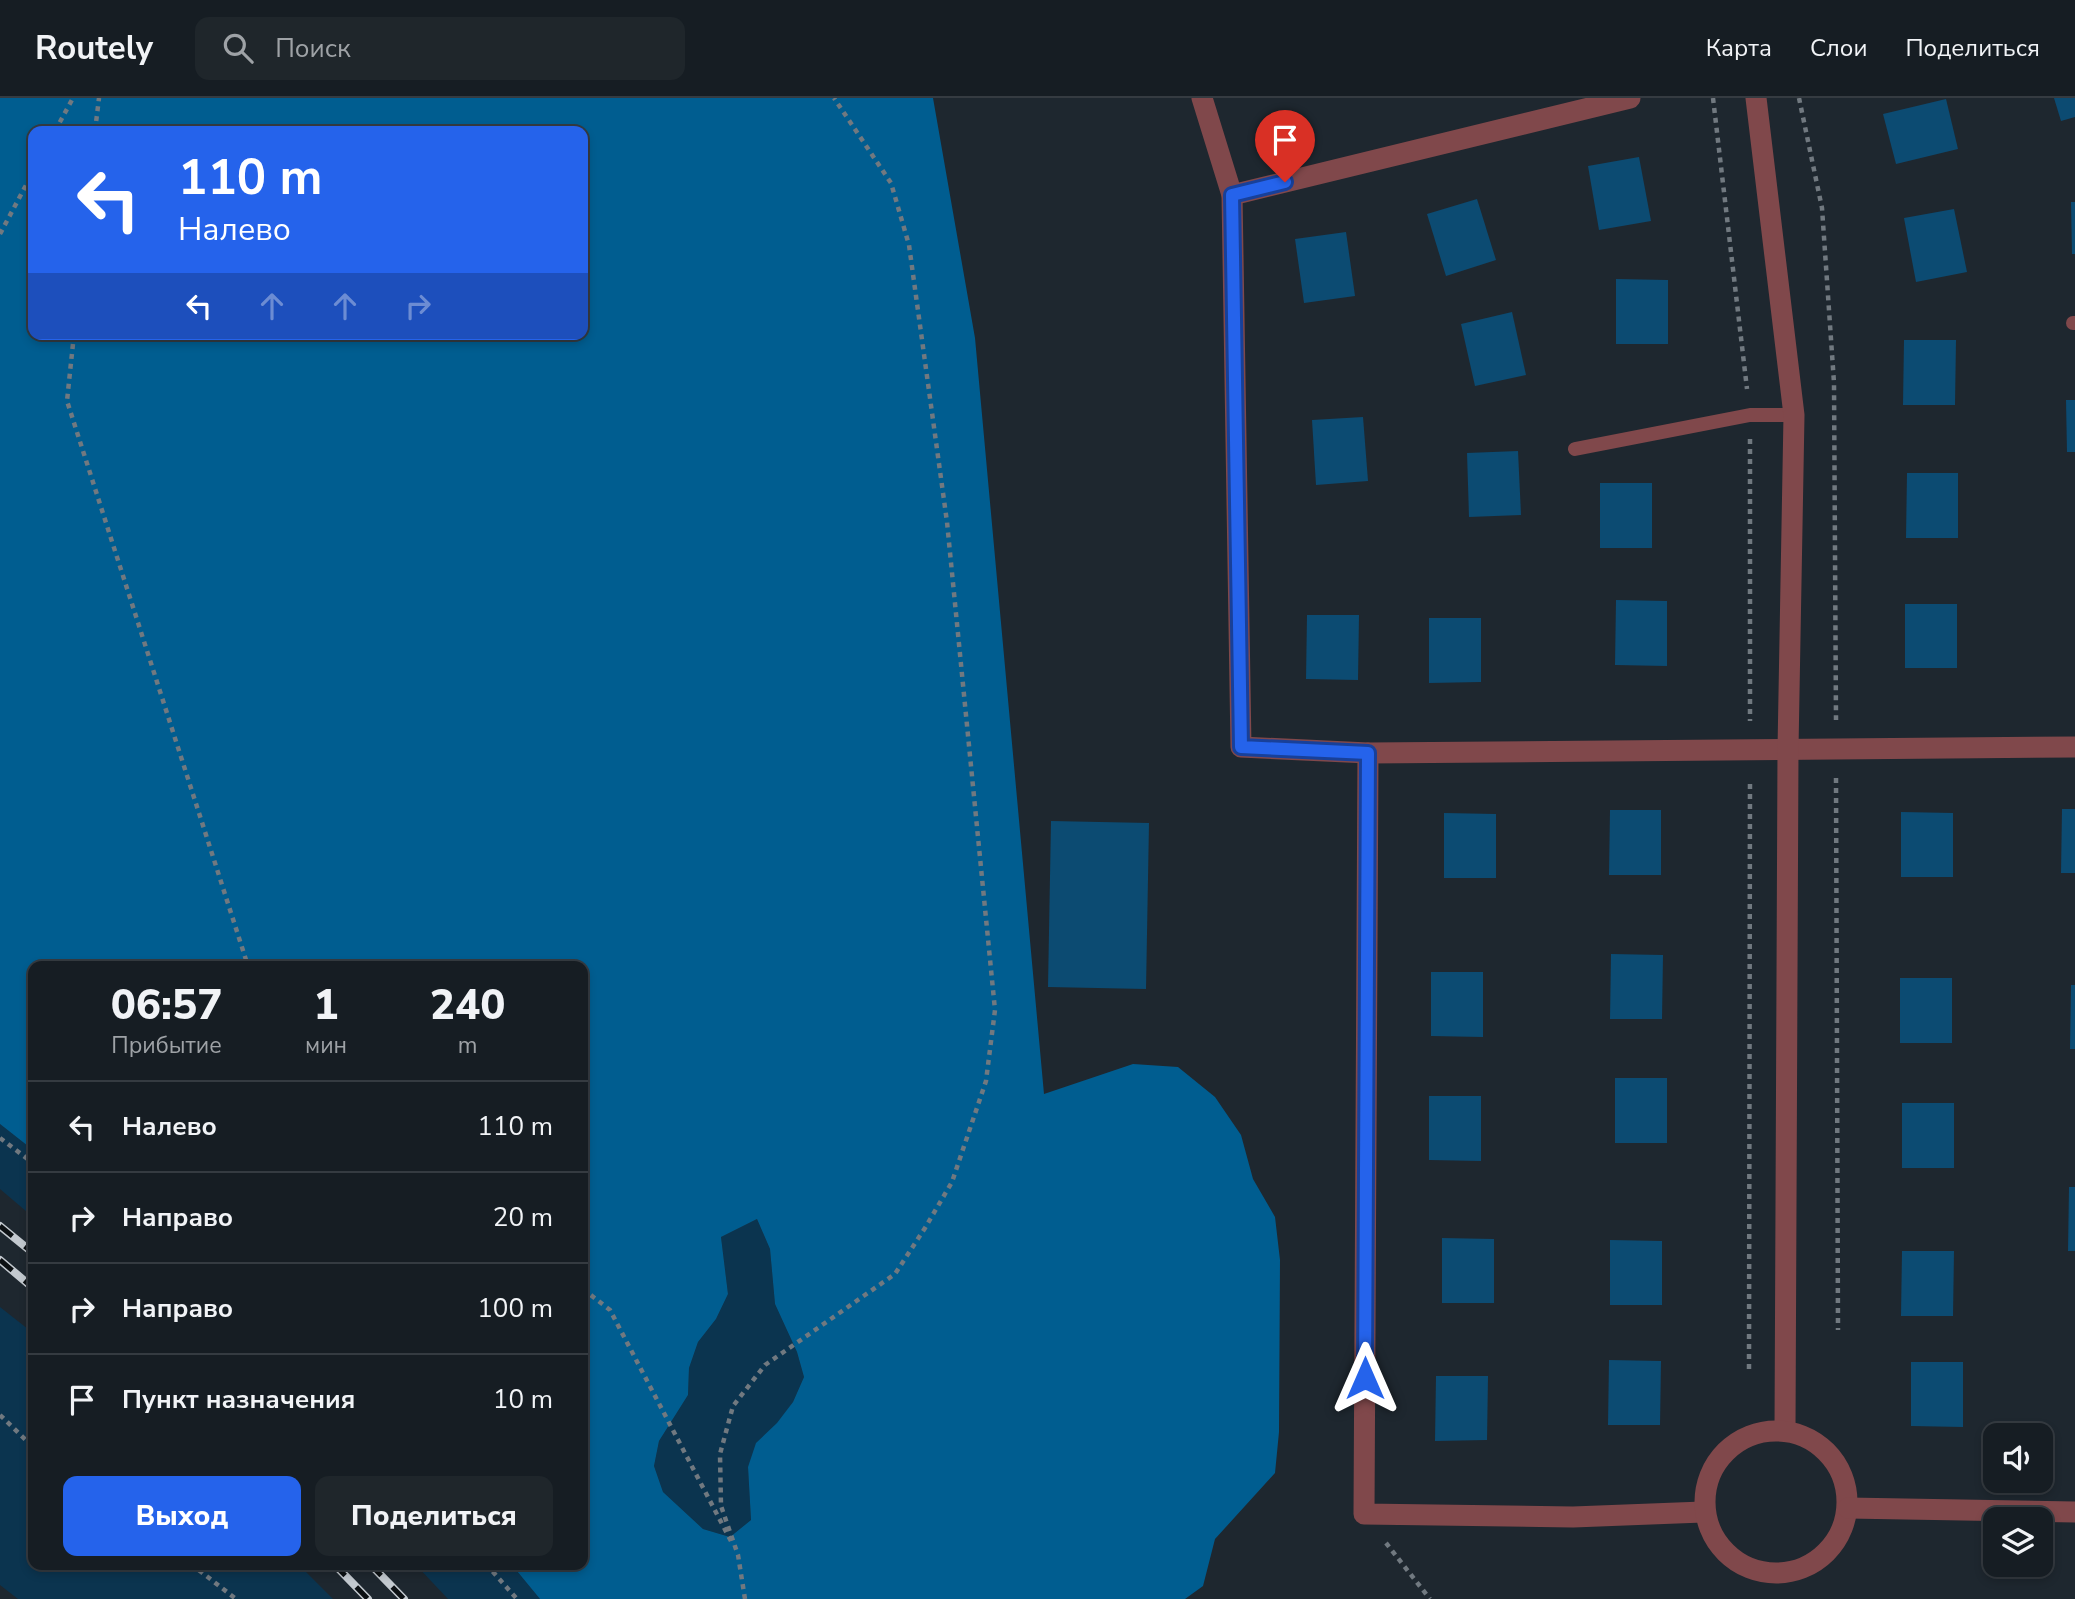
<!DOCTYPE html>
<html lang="ru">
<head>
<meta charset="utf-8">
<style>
  :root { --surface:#161d23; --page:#1f262b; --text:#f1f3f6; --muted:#9ea2a6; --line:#353b41; --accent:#2563eb }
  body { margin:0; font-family:"Nunito Sans",sans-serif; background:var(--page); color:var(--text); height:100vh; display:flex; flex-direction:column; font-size:26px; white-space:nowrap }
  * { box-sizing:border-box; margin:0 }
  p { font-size:23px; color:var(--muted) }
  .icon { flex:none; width:38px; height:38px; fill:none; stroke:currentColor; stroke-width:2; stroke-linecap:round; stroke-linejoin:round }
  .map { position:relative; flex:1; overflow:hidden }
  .sheet { position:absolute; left:28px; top:863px; width:560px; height:609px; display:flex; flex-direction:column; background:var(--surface); border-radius:14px; box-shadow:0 4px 10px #0003,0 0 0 2px var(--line) }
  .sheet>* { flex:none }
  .guide { position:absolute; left:28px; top:28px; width:560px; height:214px; border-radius:14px; box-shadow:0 4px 10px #0003,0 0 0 2px var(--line); background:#2563eb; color:#fff; overflow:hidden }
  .tools { position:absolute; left:1983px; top:1325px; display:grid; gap:14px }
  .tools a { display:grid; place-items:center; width:70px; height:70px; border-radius:14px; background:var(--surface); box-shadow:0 4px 10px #0003,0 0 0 2px var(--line); font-size:35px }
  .pin { position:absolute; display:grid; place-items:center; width:60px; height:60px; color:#fff; margin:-72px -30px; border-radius:50% 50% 50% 0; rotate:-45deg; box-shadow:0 0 7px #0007 }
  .pin .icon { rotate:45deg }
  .me { position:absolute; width:77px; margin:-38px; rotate:0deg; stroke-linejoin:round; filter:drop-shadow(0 0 5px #0008) }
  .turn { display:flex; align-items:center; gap:24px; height:147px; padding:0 35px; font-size:32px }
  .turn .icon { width:91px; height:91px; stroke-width:2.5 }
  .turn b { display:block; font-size:49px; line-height:60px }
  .lanes { display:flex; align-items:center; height:66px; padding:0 35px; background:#0003; justify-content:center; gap:35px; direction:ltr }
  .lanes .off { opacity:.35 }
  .eta { display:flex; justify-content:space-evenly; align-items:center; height:119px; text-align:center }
  .eta b { font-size:42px; font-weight:800; line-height:49px }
  .primary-button { display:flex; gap:14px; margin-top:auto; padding:14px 35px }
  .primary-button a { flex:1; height:80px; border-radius:14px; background:var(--accent); color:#fff; font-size:28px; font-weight:800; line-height:80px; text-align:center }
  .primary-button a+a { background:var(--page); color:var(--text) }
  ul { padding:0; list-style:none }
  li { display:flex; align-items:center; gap:21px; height:91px; padding:0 35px; border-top:2px solid var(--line) }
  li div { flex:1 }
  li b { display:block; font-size:26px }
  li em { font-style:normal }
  header { display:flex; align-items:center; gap:42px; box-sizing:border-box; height:98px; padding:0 35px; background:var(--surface); border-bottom:2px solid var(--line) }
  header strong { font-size:33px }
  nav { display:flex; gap:38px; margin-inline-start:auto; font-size:24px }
  .search { width:490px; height:63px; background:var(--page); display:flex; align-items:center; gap:18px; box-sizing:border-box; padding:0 24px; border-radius:14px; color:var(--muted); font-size:26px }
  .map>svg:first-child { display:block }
  .green { fill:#0b344f }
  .forest { fill:#005d90; fill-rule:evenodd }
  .building { fill:#0c4b72 }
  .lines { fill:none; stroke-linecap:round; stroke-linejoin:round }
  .path { stroke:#717980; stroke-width:4.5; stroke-dasharray:5 5; stroke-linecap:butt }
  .service { stroke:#80484b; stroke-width:14 }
  .minor { stroke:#80484b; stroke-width:21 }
  .rail-casing { stroke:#c3c9cf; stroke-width:8 }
  .rail { stroke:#0c1013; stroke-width:5; stroke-dasharray:16; stroke-linecap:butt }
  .route-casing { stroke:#184099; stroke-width:18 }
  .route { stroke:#2563eb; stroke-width:12 }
</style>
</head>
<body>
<header>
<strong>Routely</strong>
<div class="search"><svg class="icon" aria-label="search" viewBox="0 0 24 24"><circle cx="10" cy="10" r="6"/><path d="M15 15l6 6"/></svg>Поиск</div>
<nav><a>Карта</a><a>Слои</a><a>Поделиться</a></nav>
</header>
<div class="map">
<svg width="2075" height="1501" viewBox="0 0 2075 1501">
  <rect width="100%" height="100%" fill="#1e272f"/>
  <g class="green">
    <polygon points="0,1026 33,1052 33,1119 0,1091"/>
    <polygon points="757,1121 770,1151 775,1206 797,1254 804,1279 793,1304 748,1369 751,1422 730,1439 703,1431 663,1394 654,1368 659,1343 688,1297 689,1270 698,1244 716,1221 728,1196 721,1139"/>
    <polygon points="0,1209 33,1235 33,1466 299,1467 333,1501 18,1501 0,1487"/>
    <polygon points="416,1467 512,1467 540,1501 448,1501"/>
  </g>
  <path class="forest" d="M0,0H933L975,240L1044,996L1133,966L1178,969L1215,999L1241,1037L1253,1081L1275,1119L1280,1162L1279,1334L1275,1375L1215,1441L1203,1488L1185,1501H540L512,1467L583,1466V868H33V1052L0,1026ZM33,33H583V236H33ZM757,1121L770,1151L775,1206L797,1254L804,1279L793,1304L777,1325L756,1345L748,1369L751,1422L730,1439L703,1431L663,1394L654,1368L659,1343L688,1297L689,1270L698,1244L716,1221L728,1196L721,1139Z"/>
  <g class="building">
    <polygon points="2054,0 2075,0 2075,19 2061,23"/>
    <polygon points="1946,1 1958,51 1896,66 1883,16"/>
    <polygon points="1639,59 1651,123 1599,132 1588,68"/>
    <polygon points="1477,101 1496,162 1446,178 1427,116"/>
    <polygon points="2071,104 2075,104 2075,156 2072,156"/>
    <polygon points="1954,111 1967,174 1916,184 1904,120"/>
    <polygon points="1346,134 1355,198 1304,205 1295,141"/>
    <polygon points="1616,181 1668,182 1668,246 1616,246"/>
    <polygon points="1512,214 1526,277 1475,288 1461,226"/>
    <polygon points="1904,242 1956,242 1955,307 1903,307"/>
    <polygon points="2066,302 2075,302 2075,354 2067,354"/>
    <polygon points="1363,319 1368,383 1316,387 1312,322"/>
    <polygon points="1518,353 1521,417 1469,419 1467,355"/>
    <polygon points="1907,375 1958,375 1958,440 1906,440"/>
    <rect x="1600" y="385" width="52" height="65"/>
    <polygon points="1616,502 1667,503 1667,568 1615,567"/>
    <rect x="1905" y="506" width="52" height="64"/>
    <polygon points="1307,517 1359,517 1358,582 1306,581"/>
    <polygon points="1429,520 1481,520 1481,584 1429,585"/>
    <polygon points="2062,711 2075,711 2075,775 2061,775"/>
    <polygon points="1610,712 1661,712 1661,777 1609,777"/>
    <polygon points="1901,714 1953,715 1953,779 1901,779"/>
    <polygon points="1444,715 1496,716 1496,780 1444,780"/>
    <polygon points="1051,723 1149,725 1146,891 1048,889"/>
    <polygon points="1611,856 1663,857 1662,921 1610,921"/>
    <polygon points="1431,874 1483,874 1483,939 1431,938"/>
    <rect x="1900" y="880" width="52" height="65"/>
    <polygon points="2071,887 2075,887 2075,951 2070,951"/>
    <rect x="1615" y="980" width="52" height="65"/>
    <polygon points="1429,998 1481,998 1481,1063 1429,1062"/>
    <rect x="1902" y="1005" width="52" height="65"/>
    <polygon points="2069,1089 2075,1089 2075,1153 2068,1153"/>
    <polygon points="1442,1140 1494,1141 1494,1205 1442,1205"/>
    <polygon points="1610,1142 1662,1143 1662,1207 1610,1207"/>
    <polygon points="1902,1153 1954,1153 1953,1218 1901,1218"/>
    <polygon points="1609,1262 1661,1263 1660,1327 1608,1327"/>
    <polygon points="1911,1264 1963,1264 1963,1329 1911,1328"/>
    <polygon points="1436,1278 1488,1278 1487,1342 1435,1343"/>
  </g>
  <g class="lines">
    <g class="path">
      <polyline points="1713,0 1747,291"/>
      <polyline points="1799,0 1822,110 1834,285 1836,622"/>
      <polyline points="55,33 73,0"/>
      <polyline points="95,33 99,0"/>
      <polyline points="0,136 33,74"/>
      <polyline points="74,236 67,303 248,868"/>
      <polyline points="1750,341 1750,623"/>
      <polyline points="1836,680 1838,1232"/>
      <polyline points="0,1040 33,1065"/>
      <polyline points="583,1191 610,1212 731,1443"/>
      <polyline points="1749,1271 1750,681"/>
      <polyline points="0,1317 33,1349"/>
      <polyline points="1386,1445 1430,1501"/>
      <polyline points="191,1466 236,1501"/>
      <polyline points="486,1466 517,1501"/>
      <polyline points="745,1501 738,1457 721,1408 720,1356 733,1308 765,1267 895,1176 925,1130 952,1084 986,983 995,912 947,424 909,147 891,85 834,0"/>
    </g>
    <g class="service">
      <polyline points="2073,225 2075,225"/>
      <polyline points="1575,351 1750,317 1794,317"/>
    </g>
    <g class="minor">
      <polyline points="1202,0 1232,97 1241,649 1368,655 2075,649"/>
      <polyline points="1756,0 1794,317 1788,651 1785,1333"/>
      <polyline points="1232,97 1630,0"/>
      <polyline points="1368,655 1364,1416 1573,1419 1703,1414"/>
      <circle cx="1776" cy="1404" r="71"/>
      <polyline points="1848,1410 2075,1414"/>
    </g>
    <defs>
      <g id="rail">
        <polyline points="0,1128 33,1155"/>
        <polyline points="0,1162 33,1190"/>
        <polyline points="334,1466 368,1501"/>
        <polyline points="370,1466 404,1501"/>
      </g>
    </defs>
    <use href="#rail" class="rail-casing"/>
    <use href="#rail" class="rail"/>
  </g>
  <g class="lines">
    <defs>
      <polyline id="route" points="1285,84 1232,97 1241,649 1368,655 1365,1280"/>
    </defs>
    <use href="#route" class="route-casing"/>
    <use href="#route" class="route"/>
  </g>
</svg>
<div class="tools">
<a><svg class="icon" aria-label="sound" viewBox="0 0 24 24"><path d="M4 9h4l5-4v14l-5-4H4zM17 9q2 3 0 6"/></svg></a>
<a><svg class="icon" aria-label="layers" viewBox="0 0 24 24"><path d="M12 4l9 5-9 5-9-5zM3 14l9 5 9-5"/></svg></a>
</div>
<div class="pin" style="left:1285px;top:84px;background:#d93025"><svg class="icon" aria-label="arrive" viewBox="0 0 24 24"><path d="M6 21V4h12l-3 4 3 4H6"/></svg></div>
<svg class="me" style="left:1365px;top:1280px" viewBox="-20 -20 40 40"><path d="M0-17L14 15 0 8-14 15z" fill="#2563eb" stroke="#fff" stroke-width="4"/></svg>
<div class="guide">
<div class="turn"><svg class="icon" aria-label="left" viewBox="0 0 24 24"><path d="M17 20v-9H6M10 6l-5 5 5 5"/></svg><div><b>110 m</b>Налево</div></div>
<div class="lanes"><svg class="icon" aria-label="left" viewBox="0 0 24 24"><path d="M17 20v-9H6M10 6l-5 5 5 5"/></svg><svg class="icon off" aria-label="ahead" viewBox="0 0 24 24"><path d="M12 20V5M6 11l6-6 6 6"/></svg><svg class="icon off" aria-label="ahead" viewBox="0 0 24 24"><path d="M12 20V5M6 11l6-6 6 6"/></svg><svg class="icon off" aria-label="right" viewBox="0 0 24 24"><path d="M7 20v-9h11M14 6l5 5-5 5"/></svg></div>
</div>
<section class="sheet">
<div class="eta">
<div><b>06:57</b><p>Прибытие</p></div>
<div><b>1</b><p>мин</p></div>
<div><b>240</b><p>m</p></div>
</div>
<ul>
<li><svg class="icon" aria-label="left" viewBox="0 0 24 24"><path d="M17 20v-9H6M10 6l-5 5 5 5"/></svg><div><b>Налево</b></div><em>110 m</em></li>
<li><svg class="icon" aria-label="right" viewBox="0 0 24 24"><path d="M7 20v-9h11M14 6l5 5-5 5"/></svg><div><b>Направо</b></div><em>20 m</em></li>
<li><svg class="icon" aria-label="right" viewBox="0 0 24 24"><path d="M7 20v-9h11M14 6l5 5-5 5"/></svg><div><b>Направо</b></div><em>100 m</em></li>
<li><svg class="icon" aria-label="arrive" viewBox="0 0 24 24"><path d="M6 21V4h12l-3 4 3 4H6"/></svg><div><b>Пункт назначения</b></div><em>10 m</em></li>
</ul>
<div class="primary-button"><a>Выход</a><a>Поделиться</a></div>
</section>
</div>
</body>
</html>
